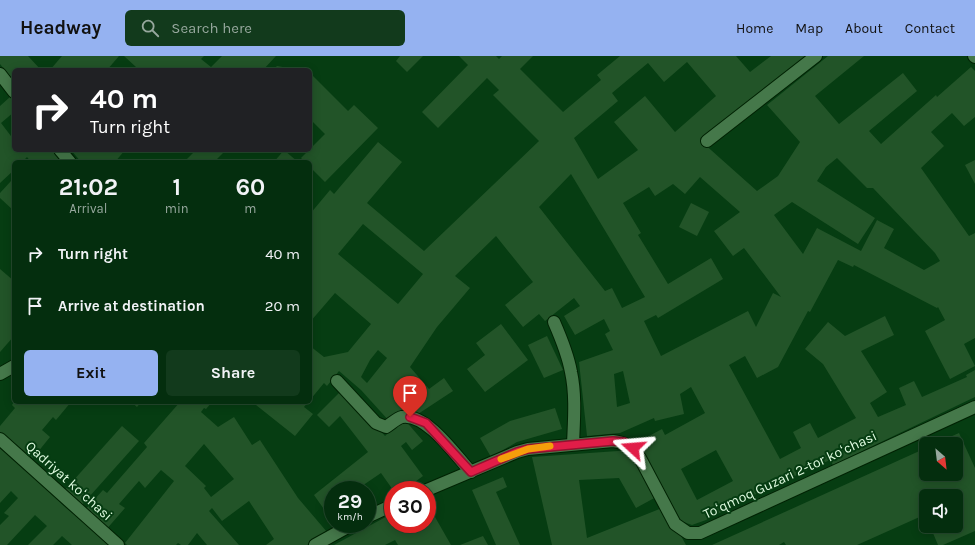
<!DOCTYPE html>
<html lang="en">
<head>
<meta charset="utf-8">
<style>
  :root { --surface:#042e0e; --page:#123a1c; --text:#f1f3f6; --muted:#97a89e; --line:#254a2e; --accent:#95b2f1 }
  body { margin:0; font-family:Karla,sans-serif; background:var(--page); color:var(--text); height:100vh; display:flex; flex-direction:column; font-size:15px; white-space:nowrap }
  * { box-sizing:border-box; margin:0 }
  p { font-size:13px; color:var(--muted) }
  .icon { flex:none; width:22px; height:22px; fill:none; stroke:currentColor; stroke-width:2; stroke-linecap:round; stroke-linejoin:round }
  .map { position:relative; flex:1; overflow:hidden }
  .panel { position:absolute; left:12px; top:104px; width:300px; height:244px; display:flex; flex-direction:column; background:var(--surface); border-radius:6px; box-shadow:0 2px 10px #0003,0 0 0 1px var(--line) }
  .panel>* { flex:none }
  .banner { position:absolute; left:12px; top:12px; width:300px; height:84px; border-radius:6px; box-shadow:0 2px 10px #0003,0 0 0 1px var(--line); background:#202124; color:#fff; overflow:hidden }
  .needle { width:26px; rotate:152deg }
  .controls { position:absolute; left:919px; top:381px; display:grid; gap:8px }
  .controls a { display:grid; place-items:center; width:44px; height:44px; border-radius:6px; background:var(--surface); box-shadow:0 2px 10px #0003,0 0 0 1px var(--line); font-size:20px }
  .speed { position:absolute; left:324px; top:425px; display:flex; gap:8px; font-size:20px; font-weight:700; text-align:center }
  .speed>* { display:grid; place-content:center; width:52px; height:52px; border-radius:50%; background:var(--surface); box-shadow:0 2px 10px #0003,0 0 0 1px var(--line); line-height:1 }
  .speed small { font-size:10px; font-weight:400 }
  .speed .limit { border:6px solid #d22; background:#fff; color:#111 }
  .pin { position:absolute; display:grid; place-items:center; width:34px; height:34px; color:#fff; margin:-41px -17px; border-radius:50% 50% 50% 0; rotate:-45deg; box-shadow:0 0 4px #0007 }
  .pin .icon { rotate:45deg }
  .me { position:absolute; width:44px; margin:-22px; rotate:289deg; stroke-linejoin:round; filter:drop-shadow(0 0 3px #0008) }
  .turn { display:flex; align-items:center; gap:14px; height:84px; padding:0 12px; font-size:18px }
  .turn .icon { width:52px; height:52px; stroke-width:2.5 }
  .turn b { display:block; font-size:28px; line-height:34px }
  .eta { display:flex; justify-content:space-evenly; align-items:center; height:68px; text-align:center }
  .eta b { font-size:24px; font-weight:700; line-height:28px }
  .button { display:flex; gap:8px; margin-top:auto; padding:8px 12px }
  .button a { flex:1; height:46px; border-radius:6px; background:var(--accent); color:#111; font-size:16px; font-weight:700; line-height:46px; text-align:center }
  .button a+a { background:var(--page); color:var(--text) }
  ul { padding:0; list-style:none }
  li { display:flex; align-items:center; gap:12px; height:52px; padding:0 12px }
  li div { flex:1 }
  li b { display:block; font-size:15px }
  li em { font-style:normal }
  header { display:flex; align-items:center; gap:24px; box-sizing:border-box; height:56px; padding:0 20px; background:var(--accent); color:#111 }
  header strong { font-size:19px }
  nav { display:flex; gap:22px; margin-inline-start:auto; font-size:14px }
  .search { width:280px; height:36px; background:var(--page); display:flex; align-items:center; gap:10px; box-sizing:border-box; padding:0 14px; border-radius:6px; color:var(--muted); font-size:15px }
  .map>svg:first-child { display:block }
  .building { fill:#225428; fill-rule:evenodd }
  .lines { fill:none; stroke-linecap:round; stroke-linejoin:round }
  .lane-casing { stroke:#002203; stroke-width:14 }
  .street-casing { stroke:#002203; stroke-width:14 }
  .lane { stroke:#45784a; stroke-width:12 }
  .street { stroke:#45784a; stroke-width:12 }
  .route-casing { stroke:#92132f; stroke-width:10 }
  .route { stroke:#e11d48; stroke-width:7 }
  .slow { stroke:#f59e0b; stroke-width:7 }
  .labels { text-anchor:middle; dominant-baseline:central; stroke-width:4; stroke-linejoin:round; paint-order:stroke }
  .street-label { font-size:14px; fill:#e0fce1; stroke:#063d12 }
</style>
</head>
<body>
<header>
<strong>Headway</strong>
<div class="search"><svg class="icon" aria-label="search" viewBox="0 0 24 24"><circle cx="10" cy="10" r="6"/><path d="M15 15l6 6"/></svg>Search here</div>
<nav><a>Home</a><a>Map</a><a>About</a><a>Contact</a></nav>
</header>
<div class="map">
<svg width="975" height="489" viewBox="0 0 975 489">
  <rect width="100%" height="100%" fill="#063d12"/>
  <g class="building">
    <polygon points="0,0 28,0 41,14 14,14 14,25 0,8"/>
    <polygon points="62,0 119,0 107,14 50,14"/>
    <polygon points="124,0 204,0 201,3 211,11 222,0 276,0 263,14 133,14 136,11"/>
    <polygon points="400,0 423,0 407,16 396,5"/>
    <path d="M459,0H496L499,3L502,0H533L520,13L563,56L601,24L597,19L620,0H736L750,16L771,0H808L702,86L757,135L778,120L800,86L767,49L828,0H864L815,40L839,68L903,17L917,35L869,75L881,88L936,39L937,41L971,11L975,15V61L964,70L952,57L931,76L944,90L921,112L969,180L975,177V282L964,288L975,310L950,323L925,275L945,264L938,251L937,252L854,209L853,211L838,204L810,256L808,255L778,311L757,322L745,300L729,309L780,403L801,392L793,376L810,367L818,382L856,362L823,308L805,293L828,266L845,280L885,260L894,279L861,295L887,336L870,347L878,361L906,349L899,332L914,325L922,341L967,321L966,319L975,314V341L833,409L830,404L766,433L706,464L692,469L678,464L636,387L662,373L665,379L705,357L691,331L680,338L684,358L655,365L654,362L620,377L587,380L579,306L613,294L605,278L610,275L604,263L575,279L564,260L580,250L574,242L545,265L539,258L523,271L505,249L533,226L496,180L455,220L470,232L437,271L410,311L429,333L444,322L453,335L418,358L409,349L390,366L361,334L339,315L327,330L324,327L310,344V290L324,301L348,296L371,268L335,237L310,266V158L330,134L334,138L378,86L402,106L367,147L424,195L539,85L493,39L499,34L487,22L438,72L422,56L468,9ZM687,6L716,40L675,76L645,40L614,66L638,94L598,123L574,82L618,45L612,37L648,7L664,26ZM837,102L867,132H873L935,197L940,205L924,214L884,192L894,173L877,164L861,195L817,172L803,198L774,159L792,146L858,188L875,162L817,125L826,111ZM571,118L645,241L622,252L612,232L605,235L539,151ZM700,121L740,156L714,175L733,200L744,192L781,241L773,237L756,271L748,255L661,300L644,265L656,259L658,262L723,223L711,202L668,228L638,179L641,177L623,147L649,131L655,140L673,128L685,138ZM363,168L423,218L398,248L338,198ZM378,294L387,302L367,327L361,321L370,304ZM623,315L630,347L617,351L614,318ZM716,394L733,425L697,444L681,413Z"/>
    <polygon points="277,10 294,13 294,14 273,14"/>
    <polygon points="310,17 348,55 354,49 378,72 325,126 310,111 310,106 305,106 301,102 325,78 310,63"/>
    <polygon points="10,41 14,47 14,56 1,67 14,84 14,94 52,94 61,106 31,106 27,101 22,106 14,106 14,114 0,127 0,50"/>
    <polygon points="71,94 125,94 115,106 81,106"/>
    <polygon points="196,94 226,94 214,106 184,106"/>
    <polygon points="284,94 298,106 274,106"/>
    <polygon points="975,104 975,128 965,109"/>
    <polygon points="11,125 14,128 14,155 0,142 0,137"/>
    <polygon points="691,147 709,156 697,180 679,171"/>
    <polygon points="0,213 14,225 14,280 0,296"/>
    <polygon points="501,268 528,304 485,336 467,313 485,299 476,287"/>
    <polygon points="547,280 563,314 544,322 528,289"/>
    <polygon points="342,334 347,337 385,380 404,363 423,385 412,394 406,386 401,390 423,420 404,434 393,434 381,417 356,434 333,434 333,466 314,439 368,396 340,360 329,371 317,359"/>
    <polygon points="14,346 71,346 56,364 53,361 42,374 50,381 33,402 0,376 0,370 15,352 12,349"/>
    <polygon points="131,346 141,346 137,351"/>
    <path d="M180,346H212L206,353L204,352L201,356L218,371L234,361L252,389L260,384L298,442L327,476L307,489H266L274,483L249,445L222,465L212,452L209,455L239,489H207L197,477L188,489H181L178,487L176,489H127L125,487L174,425L161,414L145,432L139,425L119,448L125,452L105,475L83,456L103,434L107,437L147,391L144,387ZM204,388L234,423L211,441L204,432L206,430L185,410Z"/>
    <polygon points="258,346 308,346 304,351 313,358 295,380 256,349"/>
    <polygon points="555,352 562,373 517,386 491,401 480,382 510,365"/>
    <polygon points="122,370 139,385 81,450 64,435"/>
    <polygon points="959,377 975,412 975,475 943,489 938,489 930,470 956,470 956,440 926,440 926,462 924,459 857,489 786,489 784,486 779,489 712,489 926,392 926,418 956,418 956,388 934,388"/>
    <polygon points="0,390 65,451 111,489 72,489 62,480 53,489 28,489 47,470 35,459 7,489 0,489 0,469 9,460 4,457 18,442 11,435 0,447"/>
    <polygon points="632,394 658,440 636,452 619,422 579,424 587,482 662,452 670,473 676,471 686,489 552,489 532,401"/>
    <polygon points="503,421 507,431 496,436 520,489 496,489 472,434"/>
    <polygon points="427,447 451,489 398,489 395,484 385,489 334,489 393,457 393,468 427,468"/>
    <polygon points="483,480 488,489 460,489"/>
  </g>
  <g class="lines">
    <defs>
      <g id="lane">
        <polyline points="707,85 816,0"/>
        <path d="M337,325L376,367L386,371C391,368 397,362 402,361C427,357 456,400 471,416"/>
      </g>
      <g id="street">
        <polyline points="974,0 975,1"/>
        <polyline points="0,18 14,36"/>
        <polyline points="60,94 70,106"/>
        <path d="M554,266C561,282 568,299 571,316C576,339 574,364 573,388"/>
        <polyline points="0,318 14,310"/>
        <polyline points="0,383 118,489"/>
        <path d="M427,434L517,396L528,393L613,385C627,387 632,391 640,402L675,468L688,477H700L975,351"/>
        <polyline points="367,461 393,449"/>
        <polyline points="315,489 353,468"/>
      </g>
    </defs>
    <use href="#lane" class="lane-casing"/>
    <use href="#street" class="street-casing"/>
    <use href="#lane" class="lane"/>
    <use href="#street" class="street"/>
  </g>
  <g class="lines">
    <defs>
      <polyline id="route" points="410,361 426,367 471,416 517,396 528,393 613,385 624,386 633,392"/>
    </defs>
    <use href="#route" class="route-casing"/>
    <use href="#route" class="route"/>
    <polyline class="slow" points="501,403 528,393 550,390"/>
  </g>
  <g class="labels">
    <g class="street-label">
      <text transform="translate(790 419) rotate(-25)">Toʻqmoq Guzari 2-tor koʻchasi</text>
      <text transform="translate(69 425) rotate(42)">Qadriyat koʻchasi</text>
    </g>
  </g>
</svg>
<div class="controls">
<a><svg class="needle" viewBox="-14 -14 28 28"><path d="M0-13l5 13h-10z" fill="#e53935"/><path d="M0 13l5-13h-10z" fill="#97a89e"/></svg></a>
<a><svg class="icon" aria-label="sound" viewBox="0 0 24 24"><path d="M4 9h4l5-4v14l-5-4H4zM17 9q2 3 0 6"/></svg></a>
</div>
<div class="speed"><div>29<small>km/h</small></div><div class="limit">30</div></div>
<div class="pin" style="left:410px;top:361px;background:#d93025"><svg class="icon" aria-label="arrive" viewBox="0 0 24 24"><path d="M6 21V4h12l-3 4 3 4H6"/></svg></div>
<svg class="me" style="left:633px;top:392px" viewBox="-20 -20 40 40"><path d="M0-17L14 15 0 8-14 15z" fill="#e11d48" stroke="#fff" stroke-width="4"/></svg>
<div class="banner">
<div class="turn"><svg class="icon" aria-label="right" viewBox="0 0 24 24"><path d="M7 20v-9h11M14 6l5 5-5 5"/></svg><div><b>40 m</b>Turn right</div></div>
</div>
<section class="panel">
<div class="eta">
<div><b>21:02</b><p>Arrival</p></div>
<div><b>1</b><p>min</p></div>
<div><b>60</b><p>m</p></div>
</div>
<ul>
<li><svg class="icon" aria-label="right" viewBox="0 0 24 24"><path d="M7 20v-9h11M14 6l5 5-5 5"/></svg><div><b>Turn right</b></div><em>40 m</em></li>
<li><svg class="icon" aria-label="arrive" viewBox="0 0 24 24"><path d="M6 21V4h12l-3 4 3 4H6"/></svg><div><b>Arrive at destination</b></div><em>20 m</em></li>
</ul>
<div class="button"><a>Exit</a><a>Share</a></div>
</section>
</div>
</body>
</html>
